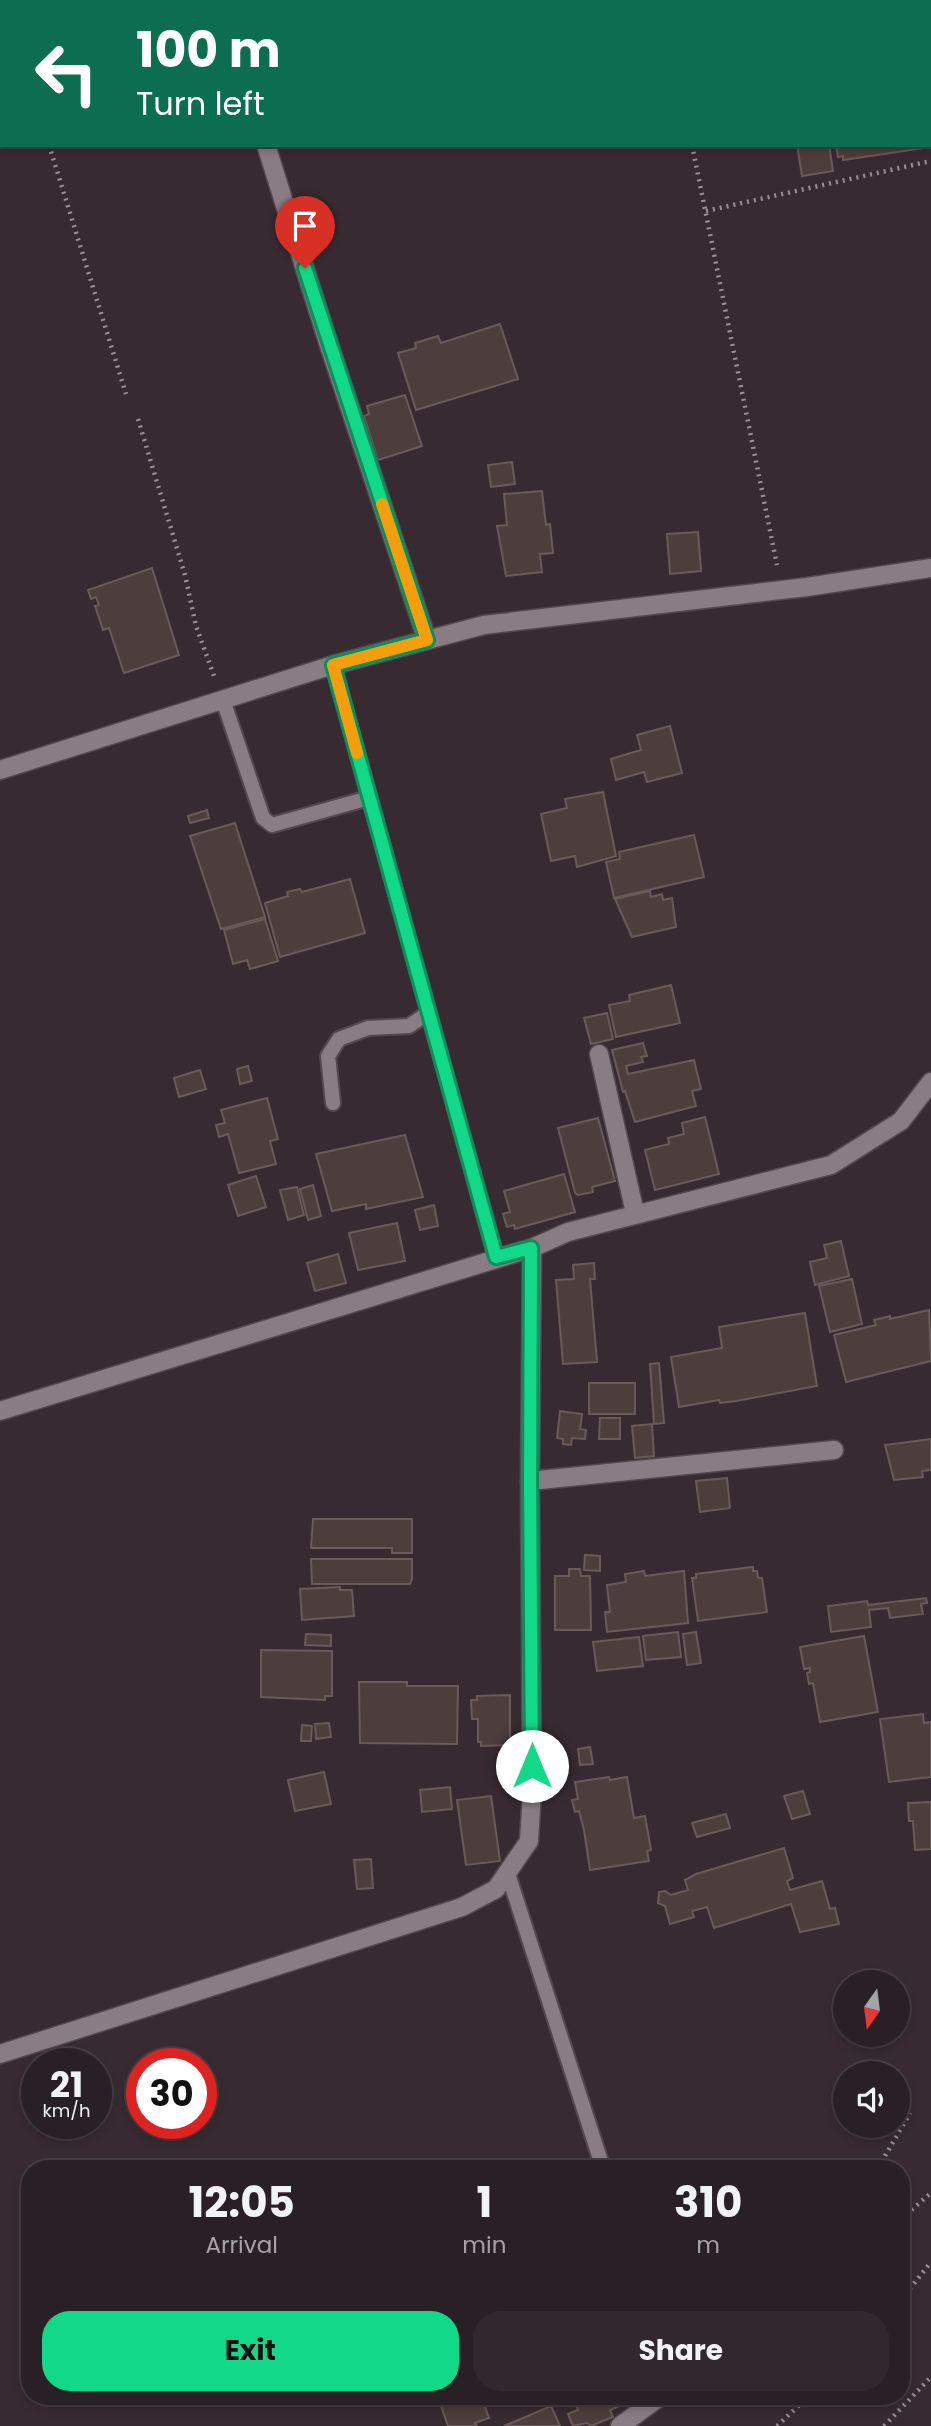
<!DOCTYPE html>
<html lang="en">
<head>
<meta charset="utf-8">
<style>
  :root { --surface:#292025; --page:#31282d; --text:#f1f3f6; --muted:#a5a3a7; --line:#453e42; --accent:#12d98a }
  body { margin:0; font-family:Poppins,sans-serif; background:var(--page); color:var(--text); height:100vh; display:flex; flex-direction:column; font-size:26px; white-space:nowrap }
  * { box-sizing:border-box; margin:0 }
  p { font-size:23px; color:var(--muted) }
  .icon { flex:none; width:38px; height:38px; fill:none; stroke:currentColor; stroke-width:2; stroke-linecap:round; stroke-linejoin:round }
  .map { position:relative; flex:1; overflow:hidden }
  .side { position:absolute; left:21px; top:2160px; width:889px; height:245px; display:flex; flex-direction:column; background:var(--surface); border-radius:28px; box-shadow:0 4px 10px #0003,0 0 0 2px var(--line) }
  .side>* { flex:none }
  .hud { position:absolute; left:0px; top:0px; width:931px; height:147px; box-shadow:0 4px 10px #0003,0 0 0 2px var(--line); background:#0b6e4f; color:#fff; overflow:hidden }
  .needle { width:46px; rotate:194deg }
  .buttons { position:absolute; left:833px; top:1970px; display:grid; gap:14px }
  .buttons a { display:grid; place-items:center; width:77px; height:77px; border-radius:50%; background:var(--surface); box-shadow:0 4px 10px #0003,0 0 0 2px var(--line); font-size:35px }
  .speed { position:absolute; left:21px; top:2048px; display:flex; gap:14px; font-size:35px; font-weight:700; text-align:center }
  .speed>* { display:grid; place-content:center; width:91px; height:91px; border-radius:50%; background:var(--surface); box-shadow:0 4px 10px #0003,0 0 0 2px var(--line); line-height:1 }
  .speed small { font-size:18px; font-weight:400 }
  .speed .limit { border:10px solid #d22; background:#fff; color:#111 }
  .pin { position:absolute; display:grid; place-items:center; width:60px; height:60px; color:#fff; margin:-72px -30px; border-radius:50% 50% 50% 0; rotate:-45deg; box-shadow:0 0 7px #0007 }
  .pin .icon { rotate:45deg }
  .me { position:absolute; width:77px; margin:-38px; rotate:0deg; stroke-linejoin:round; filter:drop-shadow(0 0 5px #0008) }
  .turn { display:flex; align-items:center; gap:24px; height:147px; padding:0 21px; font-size:32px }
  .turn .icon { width:91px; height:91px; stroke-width:2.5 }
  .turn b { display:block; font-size:49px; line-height:60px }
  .eta { display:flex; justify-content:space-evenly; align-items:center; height:119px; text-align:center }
  .eta b { font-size:42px; font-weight:700; line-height:49px }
  .button { display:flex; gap:14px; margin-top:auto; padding:14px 21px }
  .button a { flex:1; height:80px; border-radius:28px; background:var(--accent); color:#111; font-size:28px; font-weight:700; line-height:80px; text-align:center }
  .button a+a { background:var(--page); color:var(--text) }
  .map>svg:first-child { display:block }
  .building { fill:#4d3e3e; stroke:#6a5a5a; stroke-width:2 }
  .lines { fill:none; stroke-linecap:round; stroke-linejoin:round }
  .lane-casing { stroke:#52494d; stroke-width:18 }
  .street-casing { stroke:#52494d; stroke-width:21 }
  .path { stroke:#9a9095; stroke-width:4.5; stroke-dasharray:2 5; stroke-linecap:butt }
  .lane { stroke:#8a7c83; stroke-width:14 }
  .street { stroke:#8a7c83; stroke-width:18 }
  .route-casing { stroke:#0c8d5a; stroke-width:18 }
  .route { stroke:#12d98a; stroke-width:12 }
  .slow { stroke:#f59e0b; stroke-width:12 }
</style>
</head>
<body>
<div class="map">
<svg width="931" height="2426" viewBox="0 0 931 2426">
  <rect width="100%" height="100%" fill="#372b31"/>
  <g class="building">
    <polygon points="929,78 931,147 843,160 843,156 838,157 836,145 929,145"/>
    <polygon points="797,145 829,145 833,171 802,176"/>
    <polygon points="500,324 518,379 416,410 398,353 416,348 415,343 438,336 441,343"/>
    <polygon points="405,395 422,446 378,460 364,416 369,414 367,406"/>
    <polygon points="512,462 515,484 491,487 488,465"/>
    <polygon points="542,491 546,525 550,524 553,553 540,554 542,572 506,576 497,526 507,525 504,494"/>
    <polygon points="698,532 701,571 670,574 667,534"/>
    <polygon points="152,568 179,655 124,673 109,628 103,630 95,606 99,605 96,597 91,599 88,590"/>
    <polygon points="670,726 682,773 647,782 644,772 616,780 611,759 641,750 637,735"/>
    <polygon points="603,792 616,856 577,867 575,856 551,861 541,814 567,808 565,799"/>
    <polygon points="207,810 209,818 190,823 188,816"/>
    <polygon points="235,823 265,917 221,929 190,836"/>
    <polygon points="694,835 704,877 614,898 606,862 620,859 619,852"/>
    <polygon points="350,879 365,933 280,957 265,903 288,896 287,892 300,889 302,892"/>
    <polygon points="650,891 651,897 662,894 663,900 672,898 676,927 632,937 615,899"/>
    <polygon points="265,919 278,961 250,969 247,960 233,964 224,930"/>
    <polygon points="671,985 680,1023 616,1037 609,1005 630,1001 629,995"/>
    <polygon points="607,1013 613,1039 591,1044 584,1018"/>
    <polygon points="643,1043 647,1056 641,1057 643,1062 626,1066 628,1074 694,1060 701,1089 692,1091 696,1106 635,1122 625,1091 623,1092 612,1050"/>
    <polygon points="248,1066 252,1081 240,1084 237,1069"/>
    <polygon points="200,1070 206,1089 179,1097 174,1078"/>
    <polygon points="267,1098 278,1139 270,1141 276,1164 239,1173 228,1134 219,1137 216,1125 225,1123 221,1110"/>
    <polygon points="705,1117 719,1174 655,1190 645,1150 669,1144 668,1138 684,1134 682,1123"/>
    <polygon points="598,1118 615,1181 592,1187 593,1192 578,1195 575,1193 558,1128"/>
    <polygon points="405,1135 423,1197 366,1209 366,1204 332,1211 316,1154"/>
    <polygon points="564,1174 575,1212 515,1229 514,1225 507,1227 503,1214 510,1212 504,1191"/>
    <polygon points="256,1176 266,1207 238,1216 228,1185"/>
    <polygon points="313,1185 321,1216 308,1220 300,1189"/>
    <polygon points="297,1187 304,1215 288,1220 280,1190"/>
    <polygon points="434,1205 438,1226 420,1230 415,1210"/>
    <polygon points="397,1223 405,1261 358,1270 349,1233"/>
    <polygon points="841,1241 849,1276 815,1285 810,1262 827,1258 824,1245"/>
    <polygon points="338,1254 346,1283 315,1291 307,1263"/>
    <polygon points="594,1263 595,1279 590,1279 597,1362 563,1364 556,1280 574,1279 573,1265"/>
    <polygon points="852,1279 862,1324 830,1332 819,1286"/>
    <polygon points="929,1310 931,1361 846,1382 834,1335 876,1325 874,1320 890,1316 890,1319"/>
    <polygon points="805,1313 817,1386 736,1401 720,1403 719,1400 679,1407 671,1357 722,1348 719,1327"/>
    <polygon points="659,1363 664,1423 654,1424 650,1364"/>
    <rect x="589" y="1383" width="46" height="31"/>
    <polygon points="560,1411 582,1414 580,1429 586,1430 585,1439 572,1438 571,1445 563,1444 563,1439 557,1438"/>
    <polygon points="600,1418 620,1418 620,1439 599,1439"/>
    <polygon points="652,1424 654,1456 635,1458 632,1426"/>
    <polygon points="931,1439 931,1470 922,1471 923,1477 894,1480 885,1445"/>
    <polygon points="727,1478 730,1508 700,1512 696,1481"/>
    <polygon points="313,1519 412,1519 412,1553 392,1553 392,1548 311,1548"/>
    <polygon points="585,1555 600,1556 600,1571 584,1570"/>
    <polygon points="311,1559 412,1559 412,1579 410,1584 312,1584"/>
    <polygon points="753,1567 753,1571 757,1571 758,1578 762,1578 767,1612 698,1621 692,1578 696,1578 696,1574"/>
    <polygon points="569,1569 580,1569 581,1576 590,1576 591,1630 555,1630 555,1576 569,1576"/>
    <polygon points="644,1571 645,1576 684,1571 688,1623 607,1632 605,1612 610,1612 607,1585 626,1582 625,1574"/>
    <polygon points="340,1587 340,1590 352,1590 354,1616 302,1620 300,1589"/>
    <polygon points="926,1598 927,1603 921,1604 923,1614 890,1618 888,1608 869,1610 871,1627 831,1632 828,1606 867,1601 868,1605"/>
    <polygon points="678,1632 681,1657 646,1660 643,1636"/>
    <polygon points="696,1632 701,1663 687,1665 683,1634"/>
    <polygon points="306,1634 331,1635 331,1646 305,1645"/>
    <polygon points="864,1636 878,1712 820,1722 813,1683 809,1684 807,1673 810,1672 810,1668 804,1669 800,1647"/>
    <polygon points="639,1637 643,1666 597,1671 593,1642"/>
    <polygon points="261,1650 332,1651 332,1696 325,1696 325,1700 261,1697"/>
    <polygon points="359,1682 407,1682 407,1686 458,1686 457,1744 360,1743"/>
    <polygon points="510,1695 510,1745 481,1746 481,1742 478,1742 478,1719 472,1719 471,1700 477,1700 477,1696"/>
    <polygon points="923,1714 924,1723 931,1722 931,1777 889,1782 880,1719"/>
    <polygon points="329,1723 331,1737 316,1739 315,1724"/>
    <polygon points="302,1725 312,1726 311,1741 301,1741"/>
    <polygon points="590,1747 593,1764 580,1765 578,1749"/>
    <polygon points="324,1772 331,1804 295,1811 288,1780"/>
    <polygon points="609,1777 610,1780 627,1777 634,1818 645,1816 651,1850 647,1851 649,1861 590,1870 584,1830 579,1811 575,1812 572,1800 578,1799 575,1782"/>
    <polygon points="450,1787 452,1809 422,1812 420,1790"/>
    <polygon points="803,1791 810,1814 792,1819 784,1796"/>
    <polygon points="491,1796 500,1861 466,1865 457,1800"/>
    <polygon points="931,1802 931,1849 915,1850 913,1821 909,1821 908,1803"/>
    <polygon points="726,1814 730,1828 697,1837 692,1823"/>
    <polygon points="784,1848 793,1878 787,1881 790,1890 822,1881 830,1909 835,1908 839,1924 800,1932 791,1904 714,1928 707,1907 692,1911 694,1917 670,1924 665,1906 658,1903 659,1892 665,1891 671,1895 688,1890 685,1880 696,1874"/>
    <polygon points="371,1859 373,1888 357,1889 354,1860"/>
    <polygon points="453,2396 492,2396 494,2401 484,2404 489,2418 475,2423 477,2426 448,2426 439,2400"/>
    <polygon points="572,2396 631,2396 633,2400 610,2410 613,2417 591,2426 587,2423 573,2426 568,2414 578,2410"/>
    <polygon points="551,2406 560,2426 504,2426"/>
  </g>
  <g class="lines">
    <defs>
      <g id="lane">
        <polyline points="777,0 778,2"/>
        <polyline points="862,0 863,2"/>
        <polyline points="333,665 496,1257"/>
        <polyline points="223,700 263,818 272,825 369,798"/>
        <polyline points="333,1103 328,1056 339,1039 368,1028 409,1026 428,1013"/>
        <polyline points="508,1874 603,2168"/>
      </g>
      <g id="street">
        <polyline points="221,0 221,2"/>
        <polyline points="398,2 404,0"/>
        <polyline points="0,132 2,131"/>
        <polyline points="266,145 328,342 427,640"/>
        <polyline points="0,770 333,665 484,625 807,587 931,568"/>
        <polyline points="599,1054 635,1213"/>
        <polyline points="0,1411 532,1248 568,1232 831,1165 901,1121 931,1082"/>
        <polyline points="530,1481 834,1450"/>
        <polyline points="0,2054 462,1907 496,1889 529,1841 532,1792 530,1481 532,1248"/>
        <polyline points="620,2426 661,2396"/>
      </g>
    </defs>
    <use href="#lane" class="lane-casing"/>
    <use href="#street" class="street-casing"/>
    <g class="path">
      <polyline points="661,0 661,2"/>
      <polyline points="49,145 126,394"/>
      <polyline points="692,145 777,565"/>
      <polyline points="706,211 931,161"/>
      <polyline points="138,419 185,575 196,626 214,676"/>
      <polyline points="878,2168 910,2113"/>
      <polyline points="901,2219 931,2193"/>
      <polyline points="901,2300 931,2262"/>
      <polyline points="777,2426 809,2396"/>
      <polyline points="884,2426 931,2377"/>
    </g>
    <use href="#lane" class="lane"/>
    <use href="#street" class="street"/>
  </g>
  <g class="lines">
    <defs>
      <polyline id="route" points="305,268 427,640 333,665 496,1257 531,1248 530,1481 532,1766"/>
    </defs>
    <use href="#route" class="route-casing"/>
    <use href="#route" class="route"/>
    <polyline class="slow" points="357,753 333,665 427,640 382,504"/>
  </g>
</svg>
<div class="buttons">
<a><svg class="needle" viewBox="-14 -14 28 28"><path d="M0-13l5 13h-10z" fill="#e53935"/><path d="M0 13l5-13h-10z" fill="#a5a3a7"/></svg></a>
<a><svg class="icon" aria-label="sound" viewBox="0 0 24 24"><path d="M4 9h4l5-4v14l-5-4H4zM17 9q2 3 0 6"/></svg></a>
</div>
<div class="speed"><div>21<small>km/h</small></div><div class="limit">30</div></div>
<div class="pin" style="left:305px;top:268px;background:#d93025"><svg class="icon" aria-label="arrive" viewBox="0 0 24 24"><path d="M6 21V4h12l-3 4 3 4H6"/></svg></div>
<svg class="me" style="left:532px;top:1766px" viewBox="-20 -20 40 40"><circle r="19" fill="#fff"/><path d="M0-13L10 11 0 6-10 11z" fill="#12d98a"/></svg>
<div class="hud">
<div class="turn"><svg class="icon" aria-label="left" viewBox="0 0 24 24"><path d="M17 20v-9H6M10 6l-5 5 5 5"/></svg><div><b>100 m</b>Turn left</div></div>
</div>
<section class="side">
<div class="eta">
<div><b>12:05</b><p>Arrival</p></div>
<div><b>1</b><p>min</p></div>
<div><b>310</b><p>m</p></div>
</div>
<div class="button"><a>Exit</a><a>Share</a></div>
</section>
</div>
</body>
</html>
